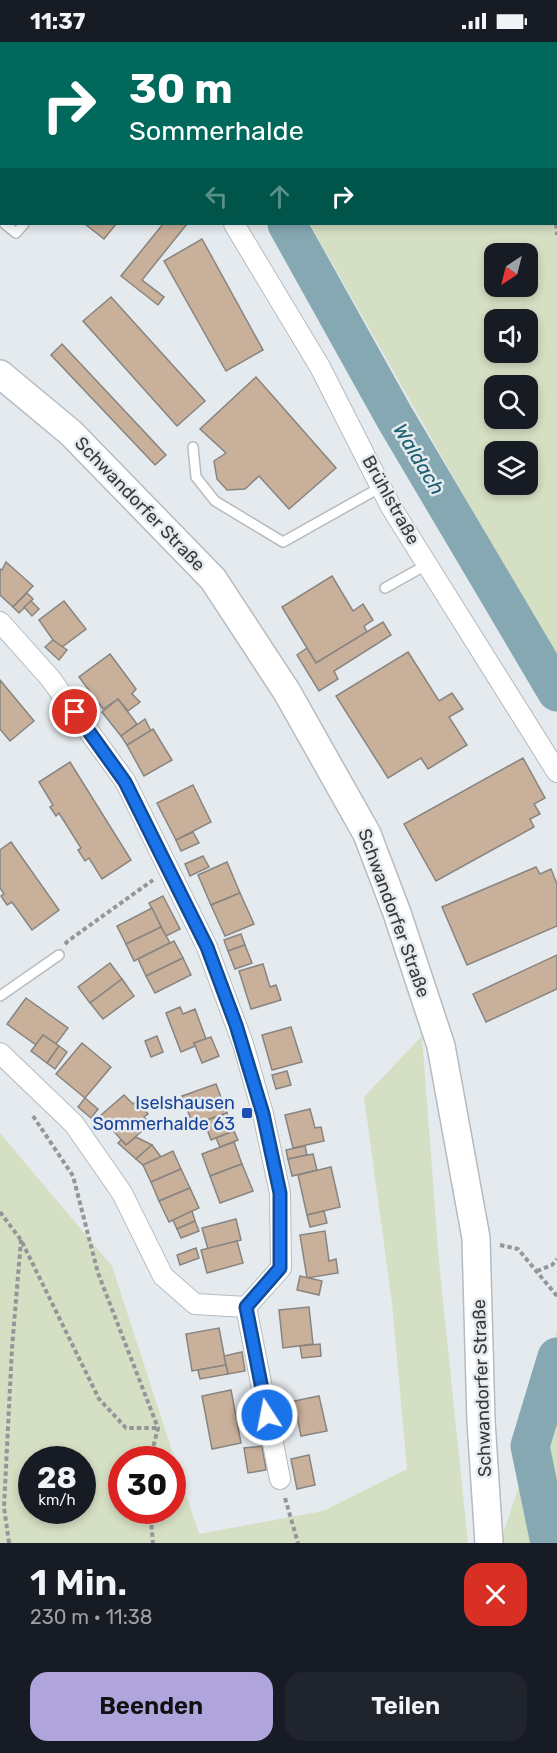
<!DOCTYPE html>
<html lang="de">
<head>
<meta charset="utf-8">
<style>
  :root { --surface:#171b24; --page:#20242c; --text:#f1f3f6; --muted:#9ea1a6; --accent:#afa4dc }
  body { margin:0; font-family:Rubik,sans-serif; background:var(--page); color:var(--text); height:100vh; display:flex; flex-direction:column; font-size:22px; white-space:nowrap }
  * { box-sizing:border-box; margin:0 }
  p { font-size:20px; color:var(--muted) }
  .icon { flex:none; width:33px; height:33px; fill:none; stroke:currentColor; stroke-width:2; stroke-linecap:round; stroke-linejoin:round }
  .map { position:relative; height:1501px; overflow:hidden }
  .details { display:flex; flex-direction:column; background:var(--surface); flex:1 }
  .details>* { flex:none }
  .top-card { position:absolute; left:0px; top:0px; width:558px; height:183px; box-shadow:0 3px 9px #0003; background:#00695c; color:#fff; overflow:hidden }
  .needle { width:39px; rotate:215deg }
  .tools { position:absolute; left:484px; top:201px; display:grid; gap:12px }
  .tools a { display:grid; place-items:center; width:54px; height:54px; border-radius:12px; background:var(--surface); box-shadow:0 3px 9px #0003; font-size:30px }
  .speed { position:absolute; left:18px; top:1404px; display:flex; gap:12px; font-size:30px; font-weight:700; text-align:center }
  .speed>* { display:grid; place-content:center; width:78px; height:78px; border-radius:50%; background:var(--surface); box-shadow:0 3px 9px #0003; line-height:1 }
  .speed small { font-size:15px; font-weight:400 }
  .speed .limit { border:9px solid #d22; background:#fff; color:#111 }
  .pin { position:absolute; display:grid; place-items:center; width:51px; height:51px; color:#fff; margin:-26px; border:3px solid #fff; border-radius:50%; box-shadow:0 2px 6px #0007 }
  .me { position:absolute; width:66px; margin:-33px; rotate:349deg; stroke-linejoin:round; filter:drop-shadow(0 0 4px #0008) }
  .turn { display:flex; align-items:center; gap:21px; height:126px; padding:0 30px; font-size:27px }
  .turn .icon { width:78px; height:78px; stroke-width:2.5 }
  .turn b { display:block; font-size:42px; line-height:51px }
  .lanes { display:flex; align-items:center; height:57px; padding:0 30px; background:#0003; justify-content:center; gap:30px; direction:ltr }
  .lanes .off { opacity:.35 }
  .round { display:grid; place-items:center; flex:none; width:63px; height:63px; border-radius:18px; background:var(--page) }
  .overview { display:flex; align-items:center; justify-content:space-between; height:102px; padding:0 30px }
  h1 { font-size:36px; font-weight:600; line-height:45px }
  .primary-button { display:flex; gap:12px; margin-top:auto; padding:12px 30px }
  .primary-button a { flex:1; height:69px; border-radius:18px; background:var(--accent); color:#111; font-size:24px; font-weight:600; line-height:69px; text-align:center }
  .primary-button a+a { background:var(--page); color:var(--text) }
  .status { display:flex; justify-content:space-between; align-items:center; height:42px; padding:0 30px; background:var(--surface); direction:ltr }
  .status svg { height:16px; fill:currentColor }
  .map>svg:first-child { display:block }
  .green { fill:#d5dfc3; fill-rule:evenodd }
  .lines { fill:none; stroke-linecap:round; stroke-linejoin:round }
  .river { stroke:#85a8b2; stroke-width:39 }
  .building { fill:#c9b09b; stroke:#888480; stroke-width:1.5 }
  .service-casing { stroke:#b6bbbf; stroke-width:12 }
  .minor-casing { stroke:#b6bbbf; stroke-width:22 }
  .secondary-casing { stroke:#b6bbbf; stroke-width:30 }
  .path { stroke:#93979a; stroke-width:4; stroke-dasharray:4.5 3; stroke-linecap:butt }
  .service { stroke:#fff; stroke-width:9 }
  .minor { stroke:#fff; stroke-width:20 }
  .secondary { stroke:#fff; stroke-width:27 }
  .route-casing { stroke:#114b97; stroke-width:15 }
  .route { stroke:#1a73e8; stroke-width:10 }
  .transit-dot { fill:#1a4fb4; stroke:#e5eaee; stroke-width:2 }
  .labels { text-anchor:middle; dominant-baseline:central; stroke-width:5; stroke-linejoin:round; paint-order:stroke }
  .street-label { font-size:18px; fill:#363839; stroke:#e5eaee }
  .transit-label { font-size:18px; fill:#164399; stroke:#e5eaee; text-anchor:end }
  .water-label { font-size:20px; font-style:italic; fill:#1c6071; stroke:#e5eaee }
</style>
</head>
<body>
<div class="status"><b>11:37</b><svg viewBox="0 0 49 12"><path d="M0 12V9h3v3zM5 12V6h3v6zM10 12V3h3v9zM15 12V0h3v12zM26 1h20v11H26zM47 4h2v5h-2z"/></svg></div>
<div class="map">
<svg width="557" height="1501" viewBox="0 0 557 1501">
  <rect width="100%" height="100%" fill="#e5eaee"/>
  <g class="green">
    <path d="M180,0H557V624L464,454L310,182H556V2ZM495,212H528V244H495ZM495,278H528V310H495ZM495,344H528V376H495ZM495,410H528V442H495Z"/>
    <path d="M422,994L439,1220L468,1501H0V1091L112,1224L199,1492L323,1469L407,1427L392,1261L364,1055ZM32,1418H82V1468H32ZM122,1418H172V1468H122Z"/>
    <polygon points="557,1287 557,1501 500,1501 538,1387"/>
  </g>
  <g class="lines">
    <g class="river">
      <polyline points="138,0 139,2"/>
      <polyline points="287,182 395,376 557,650"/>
      <polyline points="550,1501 530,1404 557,1315"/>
    </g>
  </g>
  <g class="building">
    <polygon points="85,182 116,182 104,197"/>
    <polygon points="163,182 187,182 142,238 164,255 158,263 121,234"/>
    <polygon points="202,197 263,308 226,329 164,219"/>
    <polygon points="111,255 205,359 177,384 83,279"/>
    <polygon points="62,302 166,413 155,423 51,313"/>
    <polygon points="256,335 336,426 289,467 259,434 245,447 227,448 217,437 214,419 226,411 200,387"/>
    <polygon points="6,520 33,544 13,565 0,553 0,527 2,528"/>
    <polygon points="332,534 353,569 363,562 373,578 364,584 367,590 316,621 282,565"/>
    <polygon points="27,551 33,557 19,571 13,565"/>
    <polygon points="31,559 39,567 32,574 24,565"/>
    <polygon points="64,559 86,587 62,605 53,598 39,578"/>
    <polygon points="383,580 391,593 334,629 338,637 319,649 297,613 307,606 316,621"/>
    <polygon points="53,598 67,608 59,618 45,605"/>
    <polygon points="408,610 439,659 452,651 463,667 449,675 467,703 428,727 421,716 388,736 336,654"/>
    <polygon points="110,612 136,647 132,652 140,660 128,669 118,657 103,667 79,635"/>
    <polygon points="0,638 34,679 10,699 0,687"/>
    <polygon points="118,657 137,682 121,694 102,670"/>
    <polygon points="145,677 151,689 127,703 121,694"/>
    <polygon points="153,687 172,718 144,734 127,703"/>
    <polygon points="523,716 545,756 534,762 540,772 530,777 534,785 436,839 404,782"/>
    <polygon points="70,720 131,818 102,837 89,816 85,819 78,808 81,806 59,771 56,774 50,765 53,763 39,740"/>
    <polygon points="193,743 211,780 176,798 157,761"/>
    <polygon points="193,790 199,801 181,809 176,798"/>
    <polygon points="11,800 59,868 32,888 12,860 7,863 1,854 4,852 0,846 0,808"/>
    <polygon points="203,814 209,825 190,834 185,822"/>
    <polygon points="227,820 240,851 211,863 198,833"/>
    <polygon points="536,825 540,832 551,827 557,842 557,884 467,923 442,865"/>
    <polygon points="240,851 254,882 225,894 211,863"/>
    <polygon points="163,854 180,887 166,894 149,861"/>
    <polygon points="152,866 161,885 126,902 117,884"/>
    <polygon points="161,885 170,901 134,919 126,902"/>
    <polygon points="241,892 245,903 228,909 224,898"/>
    <polygon points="174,899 183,916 146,934 138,917"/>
    <polygon points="245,903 252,921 235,927 228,909"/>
    <polygon points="557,913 557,947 486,980 473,952"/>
    <polygon points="183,916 191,933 155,951 146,934"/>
    <polygon points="110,921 122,937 90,961 78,945"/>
    <polygon points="263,922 270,945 276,943 281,958 251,967 239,929"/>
    <polygon points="122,937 134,954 103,977 90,961"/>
    <polygon points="26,956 68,986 56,1002 43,993 36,1003 7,982"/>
    <polygon points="180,965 183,972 195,967 206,997 194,1001 195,1004 181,1010 166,971"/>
    <polygon points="291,985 302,1020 272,1028 262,993"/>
    <polygon points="43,993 59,1004 47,1021 31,1009"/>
    <polygon points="157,994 163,1010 151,1015 145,999"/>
    <polygon points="211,995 219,1014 202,1021 194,1001"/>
    <polygon points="82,1001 111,1025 85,1056 56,1032"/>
    <polygon points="59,1004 67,1010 55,1027 47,1021"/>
    <polygon points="287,1029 291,1043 276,1047 272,1033"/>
    <polygon points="216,1042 227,1071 193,1083 182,1054"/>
    <polygon points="124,1053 133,1062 136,1059 148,1072 144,1075 150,1082 126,1103 100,1074"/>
    <polygon points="85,1056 98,1067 91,1076 78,1065"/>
    <polygon points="310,1067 315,1086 321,1085 324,1099 293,1106 285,1073"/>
    <polygon points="227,1071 234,1089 211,1098 204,1079"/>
    <polygon points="234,1089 238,1098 220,1105 216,1096"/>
    <polygon points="136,1095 152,1103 136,1117 118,1101 121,1098 126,1103"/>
    <polygon points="234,1100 242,1122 210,1134 202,1112"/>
    <polygon points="152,1103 161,1115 143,1123 136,1117"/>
    <polygon points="305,1104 307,1113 288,1117 286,1108"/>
    <polygon points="173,1109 181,1127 151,1140 143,1123"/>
    <polygon points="313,1112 317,1128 292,1134 288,1117"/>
    <polygon points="242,1122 253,1149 220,1161 210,1134"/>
    <polygon points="331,1125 340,1165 307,1173 298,1133"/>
    <polygon points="181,1127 190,1146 159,1159 151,1140"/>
    <polygon points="190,1146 199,1166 169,1180 159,1159"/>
    <polygon points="192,1169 195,1179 177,1187 173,1178"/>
    <polygon points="324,1169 327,1181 310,1185 307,1173"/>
    <polygon points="236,1177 241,1198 208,1207 202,1186"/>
    <polygon points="195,1179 199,1189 181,1196 177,1187"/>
    <polygon points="325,1189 329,1219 336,1217 338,1231 307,1236 300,1193"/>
    <polygon points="237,1199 243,1221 207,1231 201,1208"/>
    <polygon points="196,1206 199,1216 180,1223 177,1213"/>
    <polygon points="300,1234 322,1239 319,1253 297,1248"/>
    <polygon points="309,1265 313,1302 283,1306 279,1268"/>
    <polygon points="219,1286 226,1323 192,1329 186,1292"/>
    <polygon points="320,1302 321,1314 302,1316 300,1304"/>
    <polygon points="242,1310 245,1329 228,1332 224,1314"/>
    <polygon points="226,1323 228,1332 200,1337 198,1328"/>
    <polygon points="231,1348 241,1401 212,1407 202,1354"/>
    <polygon points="319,1354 327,1389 301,1394 294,1359"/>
    <polygon points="262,1404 266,1428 248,1431 244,1406"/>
    <polygon points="309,1413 315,1443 297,1447 291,1417"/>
  </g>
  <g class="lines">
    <defs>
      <g id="service">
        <polyline points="16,2 17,0"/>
        <polyline points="0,22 2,20"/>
        <polyline points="0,56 2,58"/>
        <polyline points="5,182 16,191 24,182"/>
        <polyline points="193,405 196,435 215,459 283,500 381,445"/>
        <polyline points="385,546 428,522"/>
        <polyline points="0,954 59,913"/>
      </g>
      <g id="minor">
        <polyline points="94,0 95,2"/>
        <polyline points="234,182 320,325 391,465 557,730"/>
        <polyline points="0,580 50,636 125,739 207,905 243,1002 263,1072 280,1151 281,1226 246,1265"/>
        <polyline points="0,1011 74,1082 122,1151 163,1234 195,1262 246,1265"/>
        <polyline points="246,1265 280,1437"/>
      </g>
      <polyline id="secondary" points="0,332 71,391 213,537 287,650 367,792 397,871 441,1004 476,1196 481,1379 489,1501"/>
    </defs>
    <use href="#service" class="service-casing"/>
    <use href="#minor" class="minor-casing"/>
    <use href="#secondary" class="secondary-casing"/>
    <g class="path">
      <polyline points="539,2 539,0"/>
      <polyline points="556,182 557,193"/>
      <polyline points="65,902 68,899 153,838"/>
      <polyline points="33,1074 73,1134 98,1231 158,1386 150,1418"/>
      <polyline points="0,1170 21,1198 99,1357 126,1386 158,1386"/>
      <polyline points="500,1203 518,1207 557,1254"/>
      <polyline points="537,1229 552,1223 557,1217"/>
      <polyline points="285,1456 298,1501"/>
      <polyline points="150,1468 153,1501"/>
      <polyline points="9,1501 4,1465 12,1306 21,1198"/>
    </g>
    <use href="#service" class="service"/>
    <use href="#minor" class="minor"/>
    <use href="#secondary" class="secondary"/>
  </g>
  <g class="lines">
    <defs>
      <polyline id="route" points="75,670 125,740 207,905 236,983 263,1072 280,1151 280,1226 246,1265 267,1373"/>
    </defs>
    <use href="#route" class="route-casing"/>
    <use href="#route" class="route"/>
  </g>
  <rect class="transit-dot" x="241" y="1065" width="12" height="12" rx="3"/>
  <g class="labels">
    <g class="street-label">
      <text transform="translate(391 458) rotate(61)">Brühlstraße</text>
      <text transform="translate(140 462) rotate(46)">Schwandorfer Straße</text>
      <text transform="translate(394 871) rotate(70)">Schwandorfer Straße</text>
      <text transform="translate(482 1346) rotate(-92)">Schwandorfer Straße</text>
    </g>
    <g class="transit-label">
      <text x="235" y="1061">Iselshausen<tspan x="235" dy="21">Sommerhalde 63</tspan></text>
    </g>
    <g class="water-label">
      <text transform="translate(419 417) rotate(59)">Waldach</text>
    </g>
  </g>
</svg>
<div class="tools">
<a><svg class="needle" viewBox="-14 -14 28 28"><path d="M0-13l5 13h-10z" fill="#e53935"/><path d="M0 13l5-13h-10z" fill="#9ea1a6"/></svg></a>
<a><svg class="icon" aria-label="sound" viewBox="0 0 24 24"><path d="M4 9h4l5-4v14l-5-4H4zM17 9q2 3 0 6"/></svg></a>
<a><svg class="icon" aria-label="search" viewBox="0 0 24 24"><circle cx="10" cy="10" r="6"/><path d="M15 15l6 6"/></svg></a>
<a><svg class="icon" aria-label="layers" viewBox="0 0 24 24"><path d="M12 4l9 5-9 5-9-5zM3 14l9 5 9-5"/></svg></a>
</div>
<div class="speed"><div>28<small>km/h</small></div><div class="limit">30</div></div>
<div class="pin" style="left:75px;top:670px;background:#d93025"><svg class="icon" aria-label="arrive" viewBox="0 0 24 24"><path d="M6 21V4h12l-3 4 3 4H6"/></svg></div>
<svg class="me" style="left:267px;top:1373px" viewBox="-20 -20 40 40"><circle r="17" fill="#1a73e8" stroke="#fff" stroke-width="3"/><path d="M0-11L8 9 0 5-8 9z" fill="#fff"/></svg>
<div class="top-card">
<div class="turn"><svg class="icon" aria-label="right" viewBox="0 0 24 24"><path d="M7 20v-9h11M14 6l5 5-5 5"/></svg><div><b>30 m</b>Sommerhalde</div></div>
<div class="lanes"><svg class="icon off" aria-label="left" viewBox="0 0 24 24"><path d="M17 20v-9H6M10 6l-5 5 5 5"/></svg><svg class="icon off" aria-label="ahead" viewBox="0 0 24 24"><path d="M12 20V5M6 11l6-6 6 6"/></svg><svg class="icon" aria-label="right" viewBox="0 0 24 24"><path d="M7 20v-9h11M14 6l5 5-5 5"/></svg></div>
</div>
</div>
<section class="details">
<div class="overview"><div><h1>1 Min.</h1><p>230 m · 11:38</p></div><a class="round" style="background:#d93025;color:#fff"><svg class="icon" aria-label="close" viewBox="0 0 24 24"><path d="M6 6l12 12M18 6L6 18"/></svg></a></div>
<div class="primary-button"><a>Beenden</a><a>Teilen</a></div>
</section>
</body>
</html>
